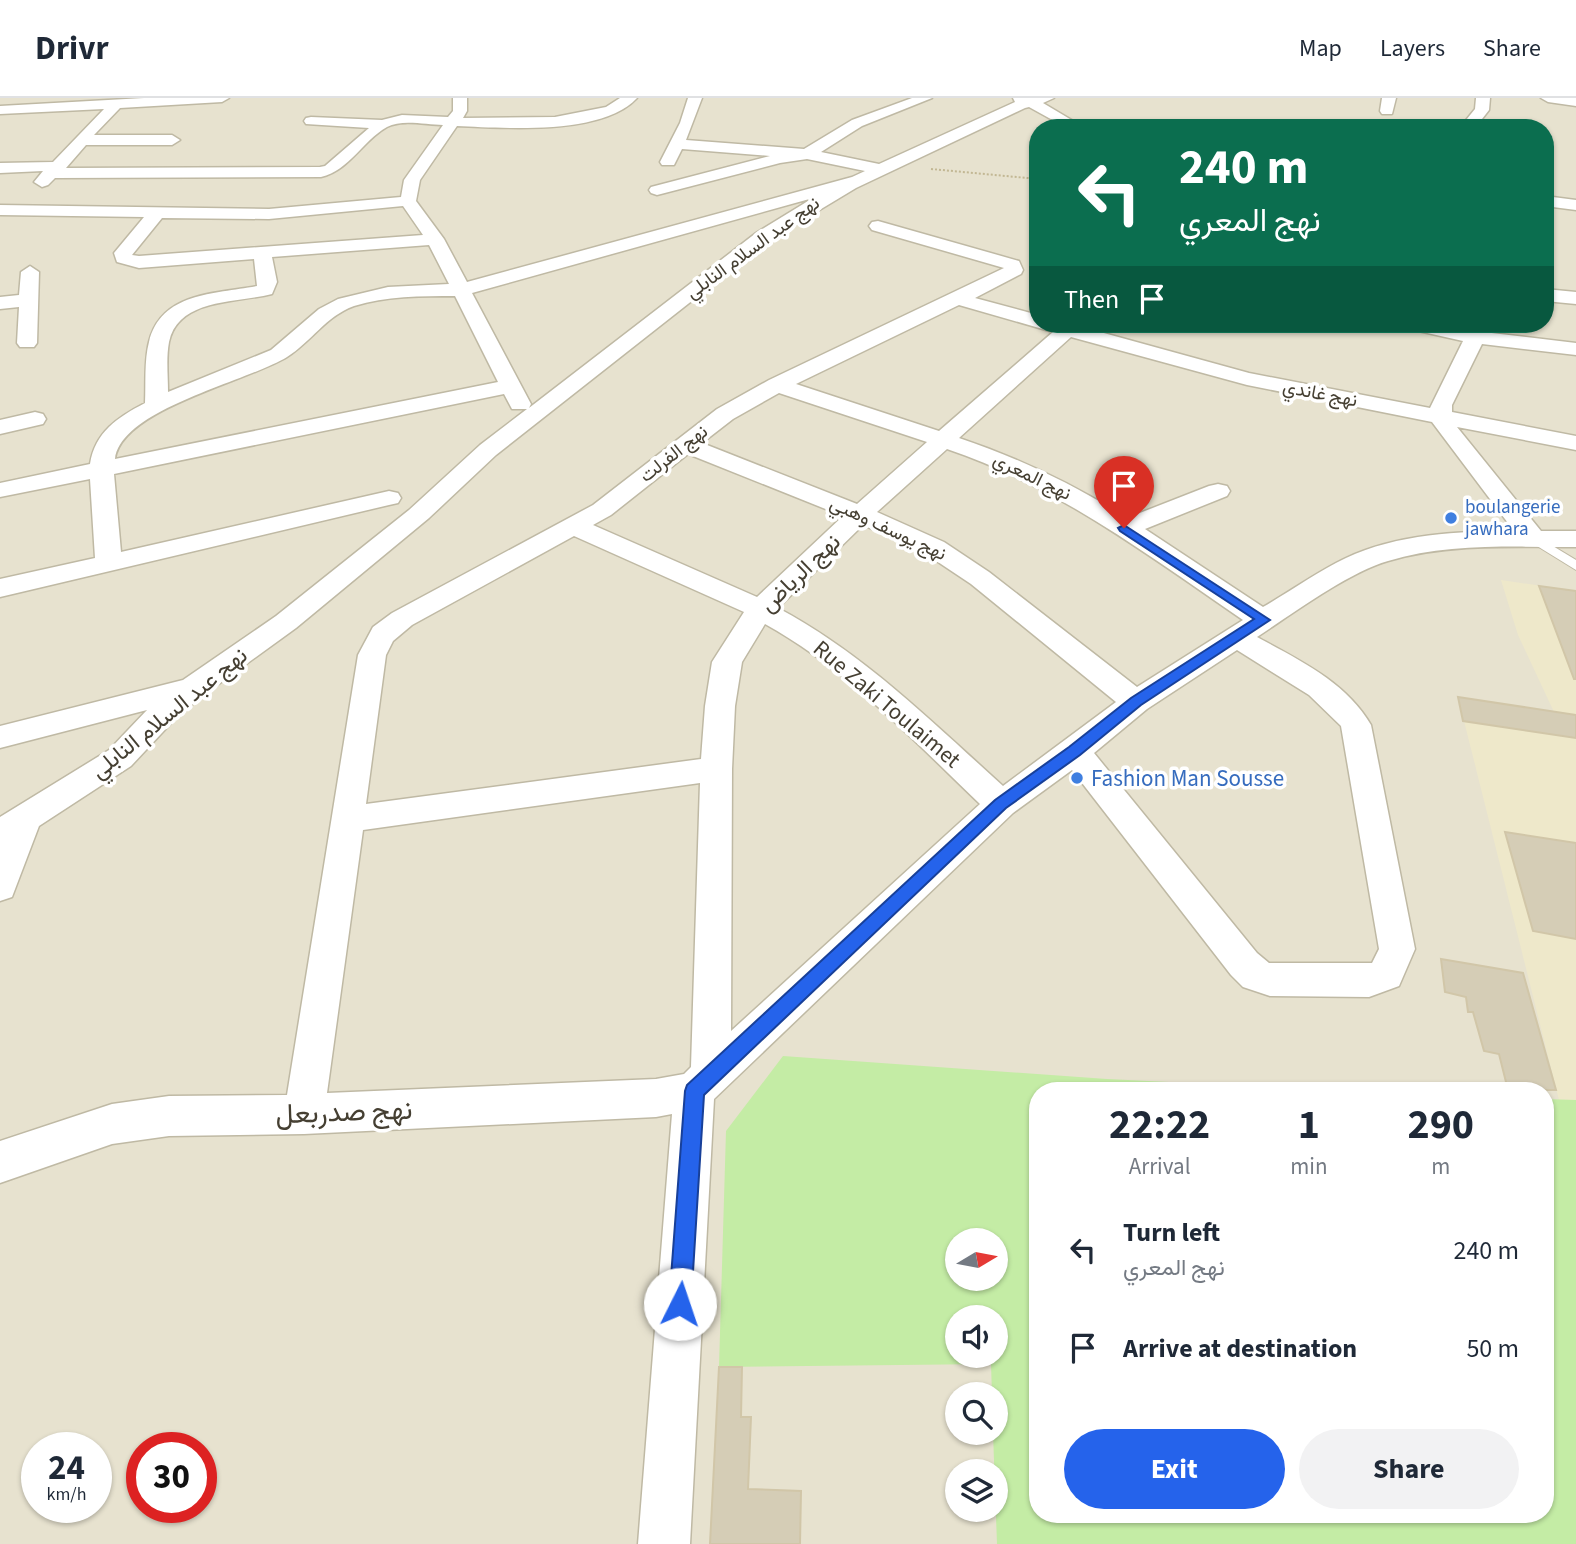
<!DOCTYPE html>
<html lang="en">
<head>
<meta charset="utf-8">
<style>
  :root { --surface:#fff; --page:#f2f2f3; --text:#1f2937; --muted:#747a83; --line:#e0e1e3; --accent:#2563eb }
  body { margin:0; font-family:"Source Sans 3",Vazirmatn,sans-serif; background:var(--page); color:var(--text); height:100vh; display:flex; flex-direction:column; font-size:26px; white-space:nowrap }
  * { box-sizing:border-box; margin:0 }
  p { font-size:23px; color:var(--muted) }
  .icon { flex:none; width:38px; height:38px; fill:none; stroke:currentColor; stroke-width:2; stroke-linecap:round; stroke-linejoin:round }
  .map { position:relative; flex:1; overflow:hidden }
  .drawer { position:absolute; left:1029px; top:984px; width:525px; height:441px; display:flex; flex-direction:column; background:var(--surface); border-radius:28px; box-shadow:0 2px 5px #0004 }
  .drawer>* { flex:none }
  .top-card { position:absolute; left:1029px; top:21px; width:525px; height:214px; border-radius:28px; box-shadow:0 2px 5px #0004; background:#0b6e4f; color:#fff; overflow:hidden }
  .needle { width:46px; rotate:80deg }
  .fabs { position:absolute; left:945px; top:1130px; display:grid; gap:14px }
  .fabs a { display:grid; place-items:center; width:63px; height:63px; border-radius:50%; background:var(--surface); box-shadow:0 2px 5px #0004; font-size:35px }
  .speed { position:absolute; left:21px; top:1334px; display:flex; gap:14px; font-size:35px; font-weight:700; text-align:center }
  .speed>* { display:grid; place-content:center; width:91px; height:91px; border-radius:50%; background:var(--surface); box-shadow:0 2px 5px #0004; line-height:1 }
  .speed small { font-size:18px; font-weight:400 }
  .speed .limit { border:10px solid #d22; background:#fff; color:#111 }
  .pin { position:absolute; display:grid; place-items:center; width:60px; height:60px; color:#fff; margin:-72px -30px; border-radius:50% 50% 50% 0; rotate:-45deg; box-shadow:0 0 7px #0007 }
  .pin .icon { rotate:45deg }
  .me { position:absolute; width:77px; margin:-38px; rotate:4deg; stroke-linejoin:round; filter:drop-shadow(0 0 5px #0008) }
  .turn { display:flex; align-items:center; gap:24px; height:147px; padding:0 35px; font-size:32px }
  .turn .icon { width:91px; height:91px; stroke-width:2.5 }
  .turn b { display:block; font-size:49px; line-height:60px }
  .then { display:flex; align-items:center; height:66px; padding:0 35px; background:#0003; gap:14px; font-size:26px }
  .eta { display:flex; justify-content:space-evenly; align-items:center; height:119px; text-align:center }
  .eta b { font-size:42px; font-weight:700; line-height:49px }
  .primary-button { display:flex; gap:14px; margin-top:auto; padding:14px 35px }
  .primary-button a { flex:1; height:80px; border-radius:42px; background:var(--accent); color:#fff; font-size:28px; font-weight:700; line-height:80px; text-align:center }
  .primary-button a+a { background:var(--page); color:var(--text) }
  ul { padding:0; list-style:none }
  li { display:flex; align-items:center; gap:21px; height:98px; padding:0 35px }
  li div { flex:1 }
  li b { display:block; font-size:26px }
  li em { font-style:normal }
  header { display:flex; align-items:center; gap:42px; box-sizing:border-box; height:98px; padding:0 35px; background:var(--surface); border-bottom:2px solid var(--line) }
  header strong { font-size:33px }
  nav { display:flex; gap:38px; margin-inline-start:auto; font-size:24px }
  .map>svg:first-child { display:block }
  .residential { fill:#e7e2cf; fill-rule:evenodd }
  .education { fill:#eee8ca }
  .green { fill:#c4eca5; fill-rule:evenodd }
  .building { fill:#d5cdb6; stroke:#d1c6a8; stroke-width:2 }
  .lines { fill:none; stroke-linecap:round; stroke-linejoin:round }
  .lane-casing { stroke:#bfb9a4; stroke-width:2 }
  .street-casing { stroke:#bfb9a4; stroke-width:3 }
  .path { stroke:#c2b793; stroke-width:2; stroke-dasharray:2 2; stroke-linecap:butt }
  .lane { fill:#fff; fill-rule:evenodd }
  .street { fill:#fff; fill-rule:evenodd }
  .route { fill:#2563eb; stroke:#184099; stroke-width:2 }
  .shop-dot { fill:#3f7fe0; stroke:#fff; stroke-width:2.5 }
  .labels { text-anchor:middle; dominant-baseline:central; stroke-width:7; stroke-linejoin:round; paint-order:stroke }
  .far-street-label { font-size:19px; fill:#453f32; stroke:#fff }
  .far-shop-label { font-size:19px; fill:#366cbe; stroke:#fff; text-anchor:start }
  .street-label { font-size:23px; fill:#453f32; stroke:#fff }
  .shop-label { font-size:23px; fill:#366cbe; stroke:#fff; text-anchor:start }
  .near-street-label { font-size:28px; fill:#453f32; stroke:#fff }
</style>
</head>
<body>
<header>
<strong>Drivr</strong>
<nav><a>Map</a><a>Layers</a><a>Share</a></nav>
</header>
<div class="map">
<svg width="1576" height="1446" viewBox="0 0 1576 1446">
  <rect width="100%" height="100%" fill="#f3f0e1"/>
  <path class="residential" d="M0,0H1576V1446H0ZM1038,30H1545V226H1038ZM1038,992H1545V1416H1038ZM957,1143H996V1181H957ZM957,1220H996V1258H957ZM957,1297H996V1335H957ZM37,1349H96V1409H37ZM142,1349H201V1409H142ZM957,1374H996V1412H957Z"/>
  <polygon class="education" points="1501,482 1576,493 1576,1002 1559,1002 1458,599 1554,614 1518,537"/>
  <path class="green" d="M783,958L1107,981L1331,992H1038V1416H1545V1001L1576,1002V1446H997L993,1335H996V1297H992L991,1266L719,1269L726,1033ZM957,1143H996V1181H957ZM957,1220H996V1258H957Z"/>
  <g class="building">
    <polygon points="1539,488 1576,493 1576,581 1574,581"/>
    <polygon points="1458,599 1576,617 1576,640 1463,623"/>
    <polygon points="1505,734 1576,745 1576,841 1533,833"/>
    <polygon points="1441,861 1523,875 1556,992 1508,992 1499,956 1484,953 1473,914 1468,914 1466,899 1445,894"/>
    <polygon points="719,1269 742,1269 741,1319 751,1319 748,1391 801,1393 800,1446 710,1446"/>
  </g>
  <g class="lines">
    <defs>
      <polygon id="lane" points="1533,436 1576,462 1576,472 1529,443 1527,440"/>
      <g id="street">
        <path d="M144,0H229L222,4L120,10L94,37H172L180,42L172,47H86L66,70L320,69L325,68L369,30L306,26L304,23L306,20L311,19L382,22L402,17L448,19L453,13V0H467V13L463,20L555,19L606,9L620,0H637C602,38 504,30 457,28L420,82L416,103L444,141L467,184L852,79L865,73L807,61L780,65L657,97L651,95L649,92L651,89L770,58L682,51L674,67H662L660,64L680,25L688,0H702L686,42L804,51L852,22L912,0H932L862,28L821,54L879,66L1015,4L1013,0H1054L1043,5L1085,30H1067L1029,9L1025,10L856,90L768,143L496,357L429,420L296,530L202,598L175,621L131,668L39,728L12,799L0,803V719L109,652L147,612L0,650V628L183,582L276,518L409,412L480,347L527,311H512L504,296L114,376L121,454L389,393L398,395L401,400L398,405L389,407L0,499V481L95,460L90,381L0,399V385L90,366C95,334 118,319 145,305C146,285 144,263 149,244C161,194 215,196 257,188L254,161L139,170L117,164L114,155L144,119L0,117V107L269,111L401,99L404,82L443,27C426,27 402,21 387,29C362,43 350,72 321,79L55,80L48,87L42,89L34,84L43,73L0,75V65L53,64L104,11L0,16V8ZM813,100L756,135L529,310L531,306L472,195ZM403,108L423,137L139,158L132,157L162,120L269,121ZM429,147L449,186L388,189L338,201L319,211L271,252L168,294C168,278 166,260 169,244C178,200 237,205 272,196L277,184L272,159ZM455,198L498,284L115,361C121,311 246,284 287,259C311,244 326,218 354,208C386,198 421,198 455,198Z"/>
        <polygon points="1382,0 1396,0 1392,16 1382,16 1380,13"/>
        <polygon points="1476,0 1490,0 1489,12 1475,30 1464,30 1462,27 1475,11"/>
        <polygon points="1541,0 1576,0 1576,8 1548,4"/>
        <polygon points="1545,98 1576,102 1576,112 1545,108"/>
        <path d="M878,123L1019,163L1023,172L1021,176L975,200L1038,217V226H1071L1249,275L1430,310L1463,243L1405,230L1402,226H1440L1461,230L1459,226H1479L1483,234L1576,245V257L1482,246L1452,307V314L1576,338V352L1457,329L1541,433H1576V449C1514,449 1448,445 1388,463C1349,474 1292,516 1257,539C1299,562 1346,584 1371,627L1415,851L1399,888L1369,899L1270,898L1243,889L1231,877L1072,672L1013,715L714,1001L690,1446H638L672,1016L656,1019L304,1036L169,1038L112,1046L0,1085V1043L112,1006L169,998L287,997L358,557L373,529L392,515L593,407L717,311L769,282L1004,170L872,132L869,128L872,124ZM959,207L1053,234L939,333L796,286ZM1071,239L1247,287L1432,324L1514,433C1459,433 1397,436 1346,460C1318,473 1291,493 1263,509L1145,431L1227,398L1230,393L1227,388L1218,386L1209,388L1127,420C1073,386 1019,360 959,340ZM779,295L927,344L857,406L702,345L733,321ZM947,351C1057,388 1148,457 1243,522L1137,589L989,474L944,444L877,414ZM688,356L843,418L757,499L593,427L611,417ZM863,427L926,456L971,486L1116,604L1003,688C931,623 864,556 778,510ZM574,438L744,514L712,564L705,608L701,661L366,706L386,557L393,543L412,527ZM765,526C848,572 912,641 980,706L731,933L732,671L735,608L742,564ZM1237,552L1309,597L1341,628L1379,851L1372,865H1269L1257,855L1094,655L1147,611ZM700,685L691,969L684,976L656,981L327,995L363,732Z"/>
        <polygon points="30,168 39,174 37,245 34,249 20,249 17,245 19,209 0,211 0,199 19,197 21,174"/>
        <polygon points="1545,191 1576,194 1576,206 1545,203"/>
        <polygon points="35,314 43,316 46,321 43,326 0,336 0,322"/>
      </g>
    </defs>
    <use href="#lane" class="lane-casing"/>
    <use href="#street" class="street-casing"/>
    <polyline class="path" points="931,71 1038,81"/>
    <use href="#lane" class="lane"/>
    <use href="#street" class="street"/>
  </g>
  <polygon class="route" points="1124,427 1270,522 1141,607 1080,657 1006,710 704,997 691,1206 688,1214 680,1217 672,1214 669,1206 685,993 687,987 995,702 1069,649 1131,600 1254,521 1120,433 1118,430"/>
  <g class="shop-dot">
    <circle cx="1451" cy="420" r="7"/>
    <circle cx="1077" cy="680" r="7"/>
  </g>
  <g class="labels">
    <g class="far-street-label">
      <text transform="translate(753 150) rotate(-36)">نهج عبد السلام النابلي</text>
      <text transform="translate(1320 296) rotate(11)">نهج غاندي</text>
      <text transform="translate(674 356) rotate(-38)">نهج الفرلت</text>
      <text transform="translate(1032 379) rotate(26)">نهج المعري</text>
      <text transform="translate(888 431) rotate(25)">نهج يوسف وهبي</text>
    </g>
    <g class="far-shop-label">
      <text x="1465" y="409">boulangerie<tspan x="1465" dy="22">jawhara</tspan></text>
    </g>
    <g class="street-label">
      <text transform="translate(800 475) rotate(-44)">نهج الرياض</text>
      <text transform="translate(887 606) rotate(40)">Rue Zaki Toulaimet</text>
      <text transform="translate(169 615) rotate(-39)">نهج عبد السلام النابلي</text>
    </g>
    <g class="shop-label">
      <text x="1091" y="680">Fashion Man Sousse</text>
    </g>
    <g class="near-street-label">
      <text transform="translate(344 1014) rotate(-2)">نهج صدربعل</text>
    </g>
  </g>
</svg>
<div class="fabs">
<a><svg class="needle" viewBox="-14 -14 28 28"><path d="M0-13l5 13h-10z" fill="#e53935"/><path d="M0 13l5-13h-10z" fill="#747a83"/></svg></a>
<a><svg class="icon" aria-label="sound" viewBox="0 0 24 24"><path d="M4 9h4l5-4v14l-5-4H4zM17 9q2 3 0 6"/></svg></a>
<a><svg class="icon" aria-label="search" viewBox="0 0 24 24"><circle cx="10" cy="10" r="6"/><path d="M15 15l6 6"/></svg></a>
<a><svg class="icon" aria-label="layers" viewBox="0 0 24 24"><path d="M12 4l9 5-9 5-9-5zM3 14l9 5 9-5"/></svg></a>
</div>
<div class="speed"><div>24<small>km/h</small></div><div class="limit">30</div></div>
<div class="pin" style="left:1124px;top:430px;background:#d93025"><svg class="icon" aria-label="arrive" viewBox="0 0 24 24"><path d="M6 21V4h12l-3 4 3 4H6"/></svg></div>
<svg class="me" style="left:680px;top:1206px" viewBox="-20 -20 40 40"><circle r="19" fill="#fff"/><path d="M0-13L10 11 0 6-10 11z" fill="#2563eb"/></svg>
<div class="top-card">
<div class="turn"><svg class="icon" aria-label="left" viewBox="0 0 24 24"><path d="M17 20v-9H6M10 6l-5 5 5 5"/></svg><div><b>240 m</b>نهج المعري</div></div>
<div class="then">Then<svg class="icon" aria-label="arrive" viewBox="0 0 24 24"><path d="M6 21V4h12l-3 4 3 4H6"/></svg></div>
</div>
<section class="drawer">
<div class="eta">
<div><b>22:22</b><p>Arrival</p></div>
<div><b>1</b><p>min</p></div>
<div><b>290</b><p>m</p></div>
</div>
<ul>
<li><svg class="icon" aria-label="left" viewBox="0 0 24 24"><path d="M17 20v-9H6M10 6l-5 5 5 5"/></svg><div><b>Turn left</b><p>نهج المعري</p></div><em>240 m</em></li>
<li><svg class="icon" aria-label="arrive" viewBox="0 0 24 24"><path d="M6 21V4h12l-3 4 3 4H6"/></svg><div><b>Arrive at destination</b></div><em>50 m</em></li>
</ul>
<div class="primary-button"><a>Exit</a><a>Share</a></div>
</section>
</div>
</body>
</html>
